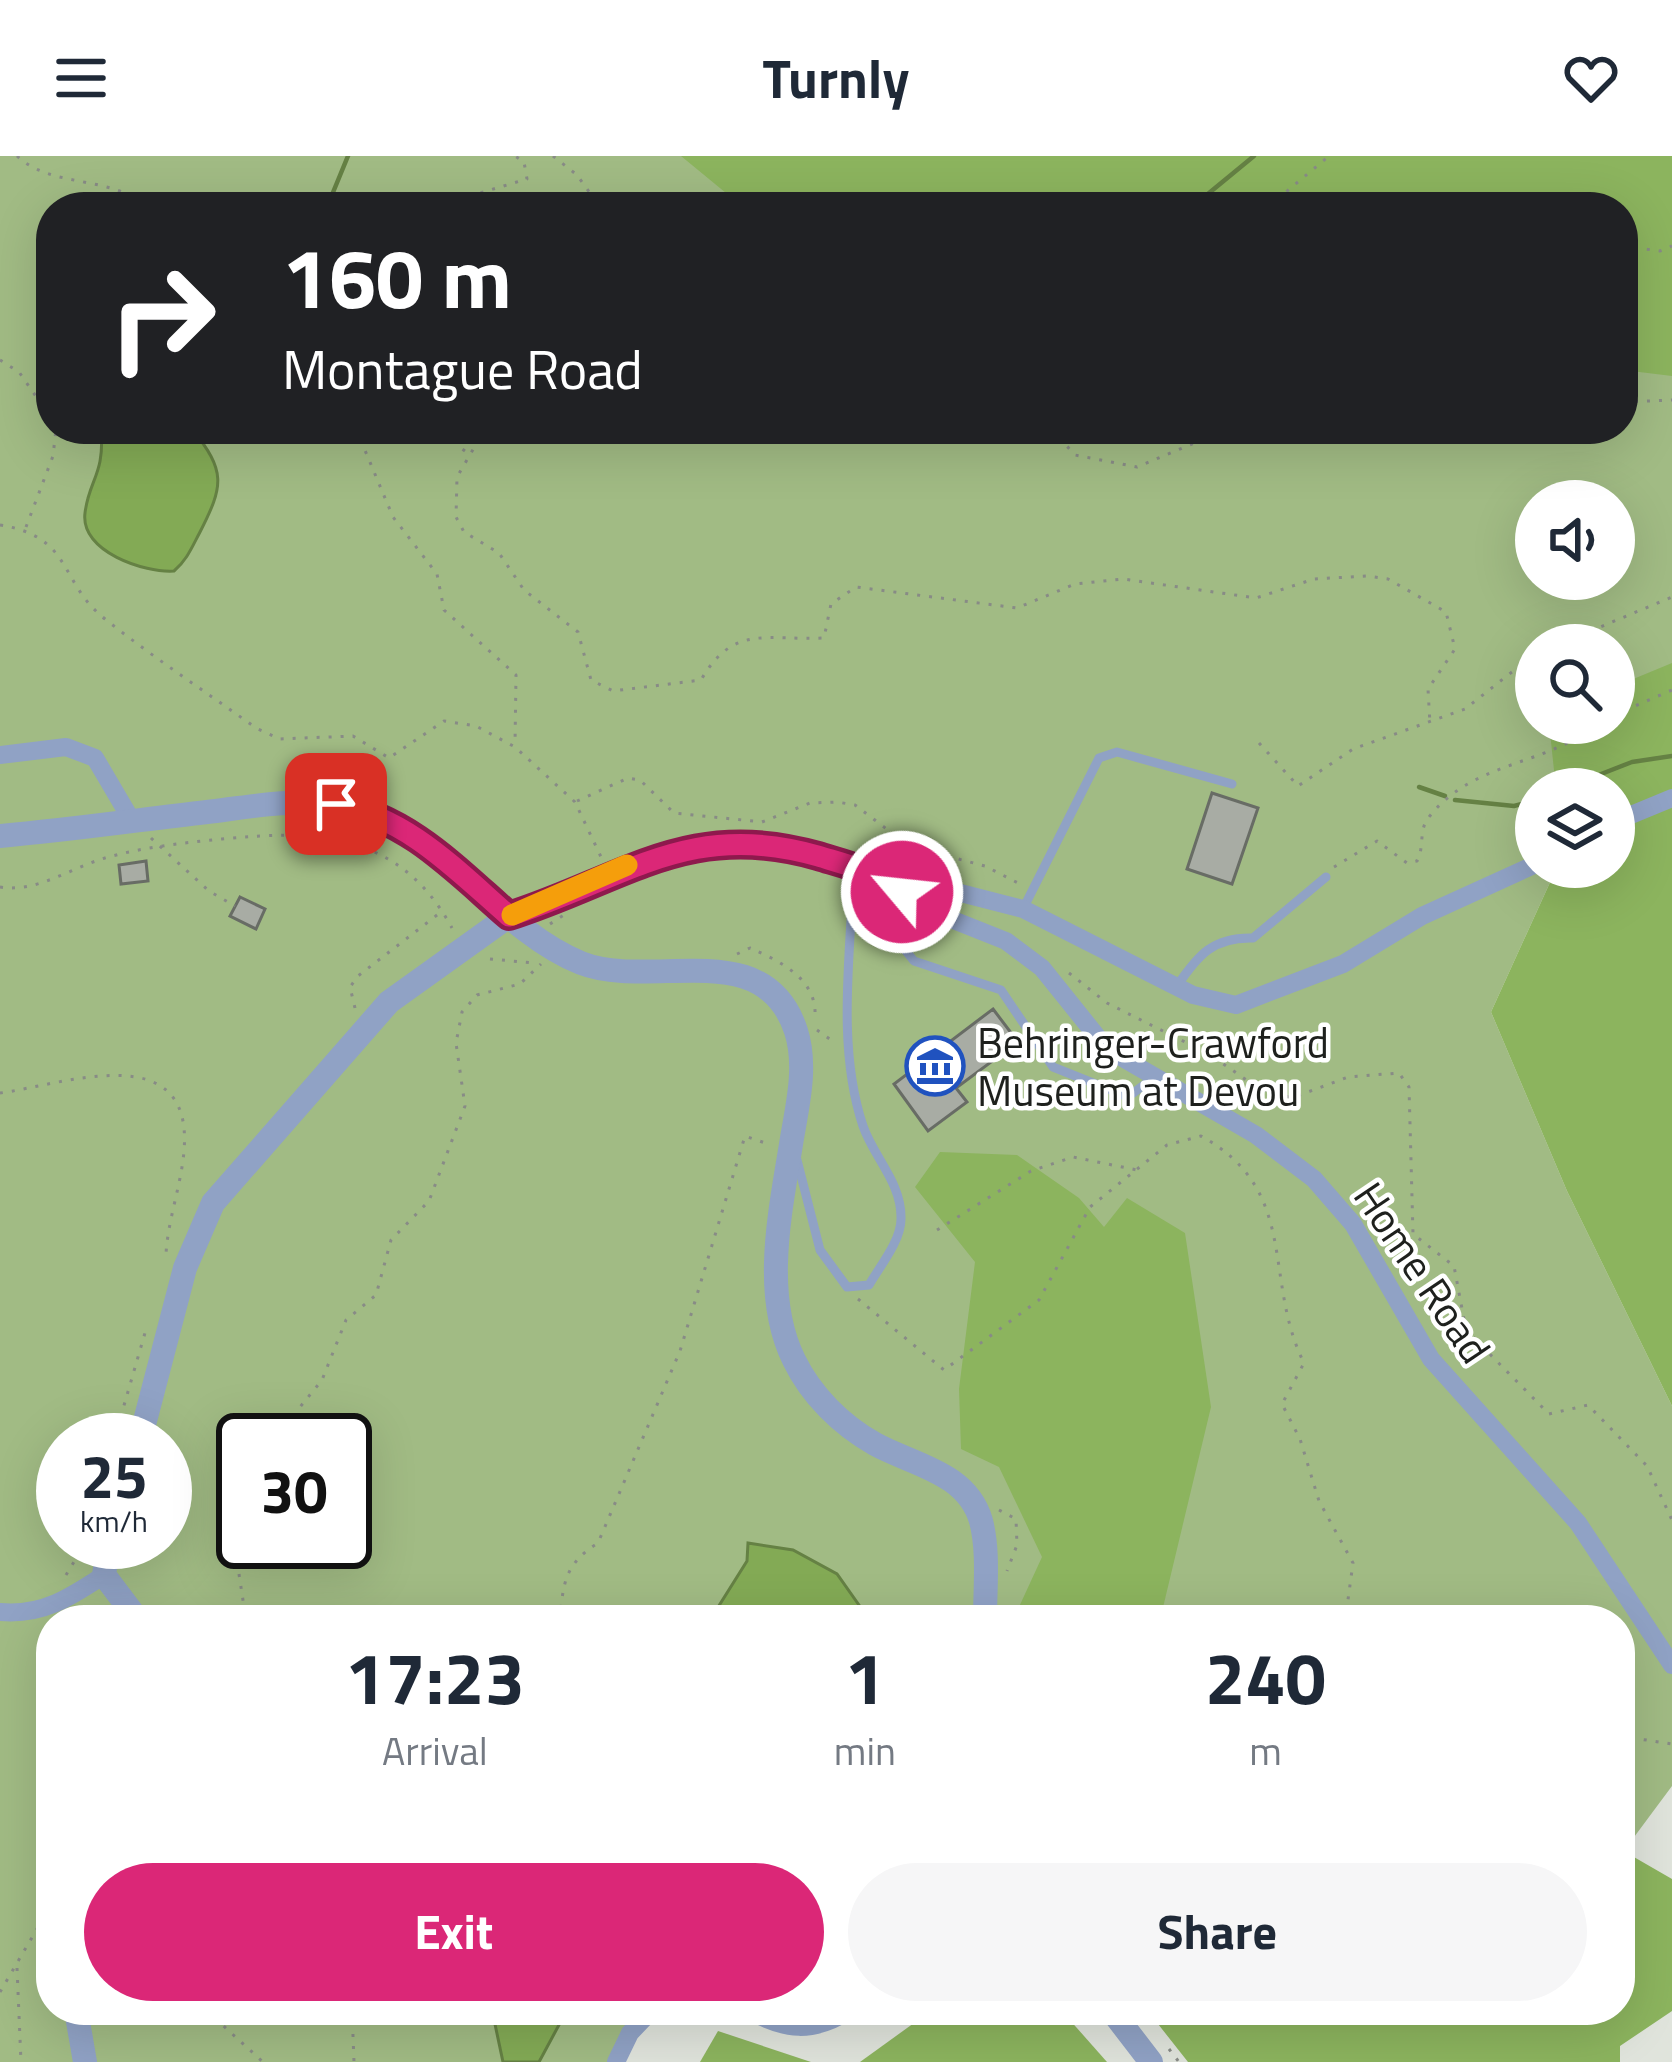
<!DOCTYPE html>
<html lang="en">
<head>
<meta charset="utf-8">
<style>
  :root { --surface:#fff; --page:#f6f6f7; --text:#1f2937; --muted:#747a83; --accent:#db2777 }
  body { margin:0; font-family:"Titillium Web",sans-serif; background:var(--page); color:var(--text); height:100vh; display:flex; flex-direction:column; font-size:45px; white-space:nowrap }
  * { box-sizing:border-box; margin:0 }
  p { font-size:39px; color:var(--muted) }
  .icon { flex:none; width:66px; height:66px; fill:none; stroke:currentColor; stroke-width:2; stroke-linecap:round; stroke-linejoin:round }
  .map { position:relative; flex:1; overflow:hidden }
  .panel { position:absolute; left:36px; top:1449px; width:1599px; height:420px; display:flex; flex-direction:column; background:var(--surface); border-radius:48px; box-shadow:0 12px 48px #0002 }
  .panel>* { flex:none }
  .top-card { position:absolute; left:36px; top:36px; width:1602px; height:252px; border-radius:48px; box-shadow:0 12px 48px #0002; background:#202124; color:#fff; overflow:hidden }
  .tools { position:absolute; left:1515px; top:324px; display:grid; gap:24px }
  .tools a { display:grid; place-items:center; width:120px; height:120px; border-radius:50%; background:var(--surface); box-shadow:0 12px 48px #0002; font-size:60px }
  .speed { position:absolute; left:36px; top:1257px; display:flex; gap:24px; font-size:60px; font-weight:700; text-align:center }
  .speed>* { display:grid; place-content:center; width:156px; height:156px; border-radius:50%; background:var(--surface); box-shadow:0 12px 48px #0002; line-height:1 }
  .speed small { font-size:30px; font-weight:400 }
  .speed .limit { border:6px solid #111; border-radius:18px; background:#fff; color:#111 }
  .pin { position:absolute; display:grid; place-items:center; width:102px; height:102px; color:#fff; margin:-51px; border-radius:24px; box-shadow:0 6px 18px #0006 }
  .me { position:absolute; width:132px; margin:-66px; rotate:298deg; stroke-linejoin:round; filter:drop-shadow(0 0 9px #0008) }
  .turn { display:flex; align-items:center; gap:42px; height:252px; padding:0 48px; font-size:54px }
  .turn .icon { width:156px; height:156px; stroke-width:2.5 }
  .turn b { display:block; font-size:84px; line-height:102px }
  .eta { display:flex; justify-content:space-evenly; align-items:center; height:204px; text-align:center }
  .eta b { font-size:72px; font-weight:700; line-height:84px }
  .cta { display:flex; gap:24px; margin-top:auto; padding:24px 48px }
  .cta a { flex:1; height:138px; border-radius:72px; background:var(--accent); color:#fff; font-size:48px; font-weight:700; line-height:138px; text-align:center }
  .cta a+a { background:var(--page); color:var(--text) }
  header { display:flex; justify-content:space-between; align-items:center; height:156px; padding:0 48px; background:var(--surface); font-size:54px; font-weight:700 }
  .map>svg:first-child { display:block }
  .green { fill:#a1bb84; fill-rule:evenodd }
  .forest { fill:#8cb45e }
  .water { fill:#83aa55; stroke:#658144; stroke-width:3 }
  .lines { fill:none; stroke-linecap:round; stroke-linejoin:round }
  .stream { stroke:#658144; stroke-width:4.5 }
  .building { fill:#a8aca4; stroke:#686c65; stroke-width:3 }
  .path { stroke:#888b86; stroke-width:3; stroke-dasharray:3 9; stroke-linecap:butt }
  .service { stroke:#90a2c5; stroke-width:9 }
  .minor { stroke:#90a2c5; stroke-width:18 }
  .tertiary { stroke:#90a2c5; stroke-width:24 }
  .route-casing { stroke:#8e194d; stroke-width:30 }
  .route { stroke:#db2777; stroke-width:21 }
  .slow { stroke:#f59e0b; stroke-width:21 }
  .labels { text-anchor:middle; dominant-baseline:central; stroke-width:9; stroke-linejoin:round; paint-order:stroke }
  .poi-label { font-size:42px; fill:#1e201d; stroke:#fff; text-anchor:start }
  .street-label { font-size:42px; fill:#1e201d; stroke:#fff }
</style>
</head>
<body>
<header><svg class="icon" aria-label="menu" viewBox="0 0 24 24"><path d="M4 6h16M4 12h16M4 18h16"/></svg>Turnly<svg class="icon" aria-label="heart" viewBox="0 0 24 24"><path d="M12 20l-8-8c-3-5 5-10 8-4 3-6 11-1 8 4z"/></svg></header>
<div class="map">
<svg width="1672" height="1906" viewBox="0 0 1672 1906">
  <rect width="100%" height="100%" fill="#e0e4dc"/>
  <path class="green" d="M0,0H1672V642L1614,633H1536V711H1557L1491,856L1567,1035L1672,1250V1630L1620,1700V1464H51V1854H652L616,1906H0ZM51,51H1623V273H51ZM1536,345H1614V423H1536ZM1536,489H1614V567H1536ZM63,1284H165V1386H63ZM243,1284H345V1386H243Z"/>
  <g class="forest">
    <polygon points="681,0 1672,0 1672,220 1623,214 1623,51 743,51"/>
    <polygon points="1672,507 1672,1250 1567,1035 1491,856 1557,711 1614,711 1614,633 1556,633 1549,567 1614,567 1614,531"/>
    <polygon points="940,996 1017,999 1079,1042 1104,1071 1127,1042 1185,1077 1211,1251 1160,1464 1013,1464 1042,1401 999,1311 961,1293 959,1233 975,1106 915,1031"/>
    <polygon points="1620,1693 1672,1723 1672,1855 1620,1890 1620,1906 1188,1906 1147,1854 1620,1854"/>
    <polygon points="932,1854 1061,1854 1107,1906 860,1906"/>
    <polygon points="718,1875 811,1906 700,1906"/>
  </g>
  <g class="water">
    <path d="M101,273H192C226,315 224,329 200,376C192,391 187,404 174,415C145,417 80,396 85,357C89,323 105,319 101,273Z"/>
    <polygon points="748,1387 793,1394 837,1418 866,1459 863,1464 710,1464 747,1405"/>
    <polygon points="492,1854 567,1854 539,1906 503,1906"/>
  </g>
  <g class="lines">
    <g class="stream">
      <polyline points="327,51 348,0"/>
      <polyline points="1192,51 1254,0"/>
      <polyline points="1419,631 1445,640"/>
      <polyline points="1563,633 1632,606 1672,600"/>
      <polyline points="1455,644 1514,650 1536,644"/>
    </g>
  </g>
  <g class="building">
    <polygon points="1212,637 1258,652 1232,728 1187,713"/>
    <polygon points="146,705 148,725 121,728 119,709"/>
    <polygon points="240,741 265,753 256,773 230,760"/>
    <polygon points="993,853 1018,886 956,932 967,946 928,975 894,928"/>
  </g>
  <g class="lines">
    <g class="path">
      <path d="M17,0C52,33 110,18 147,51"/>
      <polyline points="553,0 577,19 600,51"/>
      <polyline points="449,51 453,45 527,23 524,6 515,0"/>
      <polyline points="1268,51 1329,0"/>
      <polyline points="1623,90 1660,95 1672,90"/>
      <polyline points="0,204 19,216 51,262"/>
      <polyline points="1623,246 1672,244"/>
      <polyline points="356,273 393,361 437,418 444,454 516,519 515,589"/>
      <polyline points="451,273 458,290 469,298"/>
      <path d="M485,273L457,321L456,361L464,376L499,397L524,434L578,476L591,524L613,535L701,524C734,467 767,485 824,482L831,448L856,431L1017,452L1075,428L1123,423L1256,442L1314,423L1367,420L1388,423L1446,456L1455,493L1428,533L1430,568"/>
      <polyline points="1051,273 1075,299 1137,311 1228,273"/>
      <polyline points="1461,273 1484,273"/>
      <path d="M0,369C74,381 58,426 105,463C154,502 206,536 256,572L280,583L353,580L389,602L444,565L476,570L515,591L575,646L602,703"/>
      <polyline points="26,371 53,300 56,273"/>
      <polyline points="1557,489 1672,441"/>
      <polyline points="1614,559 1672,534"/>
      <polyline points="1259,587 1298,630 1353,593 1465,553 1536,497"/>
      <polyline points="577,645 628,622 640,624 674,657 762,666 810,647 837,646 855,649 909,690 985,710 1020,728"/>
      <polyline points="151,682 209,735 235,750"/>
      <path d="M1334,711L1377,685L1407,707L1417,705C1425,691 1418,674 1429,661C1474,604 1545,611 1599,567"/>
      <path d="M0,731C37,737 70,712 105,702C143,691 183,687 222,683C319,673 401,678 452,772"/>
      <polyline points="550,768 567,757"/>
      <path d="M737,798L750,792C780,805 817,823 815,860"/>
      <polyline points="490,803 534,807"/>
      <polyline points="1069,817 1107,847 1209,898 1258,932 1292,942 1348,921 1399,917 1409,931 1413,1078 1454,1110 1466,1174 1549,1258 1588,1249 1647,1310 1672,1364"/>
      <polyline points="355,852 350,831 358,820 441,756"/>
      <polyline points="817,874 834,886"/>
      <path d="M0,937C62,929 194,879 184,995C181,1030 168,1063 166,1098"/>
      <polyline points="937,1074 1031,1015 1073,1001 1137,1014"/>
      <path d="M858,1143L944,1214L1039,1144L1090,1051L1167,989L1201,980C1301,1035 1262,1123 1304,1207L1282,1248L1300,1283L1319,1345L1353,1407L1347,1451L1352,1464"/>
      <polyline points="114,1284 147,1170"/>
      <polyline points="291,1284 296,1256 322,1224 346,1164 376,1139 391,1084 429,1045 465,950 456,887 462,856 477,839 520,828 541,808"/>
      <polyline points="999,1354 1016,1363 1017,1389 1007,1415"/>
      <polyline points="243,1383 237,1405 246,1464"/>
      <polyline points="66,1419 86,1386"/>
      <path d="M560,1464C563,1426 565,1408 598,1387L680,1195L745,980L768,988"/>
      <polyline points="1620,1580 1672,1588"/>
      <polyline points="17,1812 21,1906"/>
      <polyline points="0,1836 51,1749"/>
      <polyline points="206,1854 263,1906"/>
      <polyline points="352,1854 354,1906"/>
      <polyline points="1169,1893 1179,1906"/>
    </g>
    <g class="service">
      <polyline points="839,712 914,805 1001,834 1053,911 1128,941 1153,922"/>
      <polyline points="1023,753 1099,602 1117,596 1232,628"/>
      <path d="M1177,830C1198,799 1213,781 1253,782L1326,721"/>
      <path d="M796,1000L820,1094L847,1131L869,1129C880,1110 901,1085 901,1063C902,1027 874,1002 863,970C838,895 849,809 853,731"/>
    </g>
    <g class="minor">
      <polyline points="0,599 66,591 95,602 132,665"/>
      <polyline points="1614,666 1672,642"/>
      <polyline points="875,715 918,750 1006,785 1042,812 1107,893 1256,979 1314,1023 1353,1068 1431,1203 1578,1367 1672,1509"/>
      <polyline points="509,760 666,696 707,687 766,687 1023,753 1193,839 1236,849 1343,808 1422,760 1536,708"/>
      <path d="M0,1456C42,1460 71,1441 104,1419"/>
      <path d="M748,1854C785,1875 813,1878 850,1854"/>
      <polyline points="616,1906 630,1877 652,1854"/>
    </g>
    <g class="tertiary">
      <path d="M0,680C69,674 138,664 207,656C248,651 292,643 333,648C438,661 488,769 581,807C652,835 764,777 796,875C807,909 798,947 792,982C781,1053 761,1137 794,1204C811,1239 841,1269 875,1288C913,1309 967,1316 981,1365C989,1395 985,1432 985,1464"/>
      <polyline points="140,1284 185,1112 213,1047 389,846 509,760"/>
      <polyline points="109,1386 104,1419 138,1464"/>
      <polyline points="76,1854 85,1906"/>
      <polyline points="1111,1854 1151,1906"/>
    </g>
  </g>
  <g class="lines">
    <defs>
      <path id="route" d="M336,648C409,663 454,712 509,760C625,723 689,663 818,700C851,710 875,715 902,736"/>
    </defs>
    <use href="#route" class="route-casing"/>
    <use href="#route" class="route"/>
    <polyline class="slow" points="512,759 627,709"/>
  </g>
  <defs>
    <symbol id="museum-ring" viewBox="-11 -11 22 22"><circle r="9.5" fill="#fff" stroke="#2052bf" stroke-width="1.5"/><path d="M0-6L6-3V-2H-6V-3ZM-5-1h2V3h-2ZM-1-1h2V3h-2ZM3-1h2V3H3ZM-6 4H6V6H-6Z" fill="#2052bf"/></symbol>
  </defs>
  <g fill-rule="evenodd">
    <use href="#museum-ring" x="902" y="877" width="66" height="66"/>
  </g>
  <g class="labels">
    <g class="poi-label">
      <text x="977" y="886">Behringer-Crawford<tspan x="977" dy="48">Museum at Devou</tspan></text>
    </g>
    <g class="street-label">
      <text transform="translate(1423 1116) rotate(56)">Home Road</text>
    </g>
  </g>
</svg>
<div class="tools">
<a><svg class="icon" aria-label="sound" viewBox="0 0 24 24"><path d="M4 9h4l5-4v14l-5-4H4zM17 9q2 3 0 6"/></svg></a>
<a><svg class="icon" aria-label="search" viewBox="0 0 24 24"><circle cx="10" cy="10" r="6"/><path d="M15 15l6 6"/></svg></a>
<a><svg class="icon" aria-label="layers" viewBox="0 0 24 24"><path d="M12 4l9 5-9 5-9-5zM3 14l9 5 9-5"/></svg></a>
</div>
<div class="speed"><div>25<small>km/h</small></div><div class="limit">30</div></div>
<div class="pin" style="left:336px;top:648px;background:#d93025"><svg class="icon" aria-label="arrive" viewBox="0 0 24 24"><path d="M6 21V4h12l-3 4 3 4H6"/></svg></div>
<svg class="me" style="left:902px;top:736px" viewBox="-20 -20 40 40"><circle r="17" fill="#db2777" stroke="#fff" stroke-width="3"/><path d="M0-11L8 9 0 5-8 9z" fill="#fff"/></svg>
<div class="top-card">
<div class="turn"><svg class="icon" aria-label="right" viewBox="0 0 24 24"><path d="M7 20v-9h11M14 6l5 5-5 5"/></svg><div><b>160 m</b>Montague Road</div></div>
</div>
<section class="panel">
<div class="eta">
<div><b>17:23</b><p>Arrival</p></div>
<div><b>1</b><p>min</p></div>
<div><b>240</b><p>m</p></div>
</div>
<div class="cta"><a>Exit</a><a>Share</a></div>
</section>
</div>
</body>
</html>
